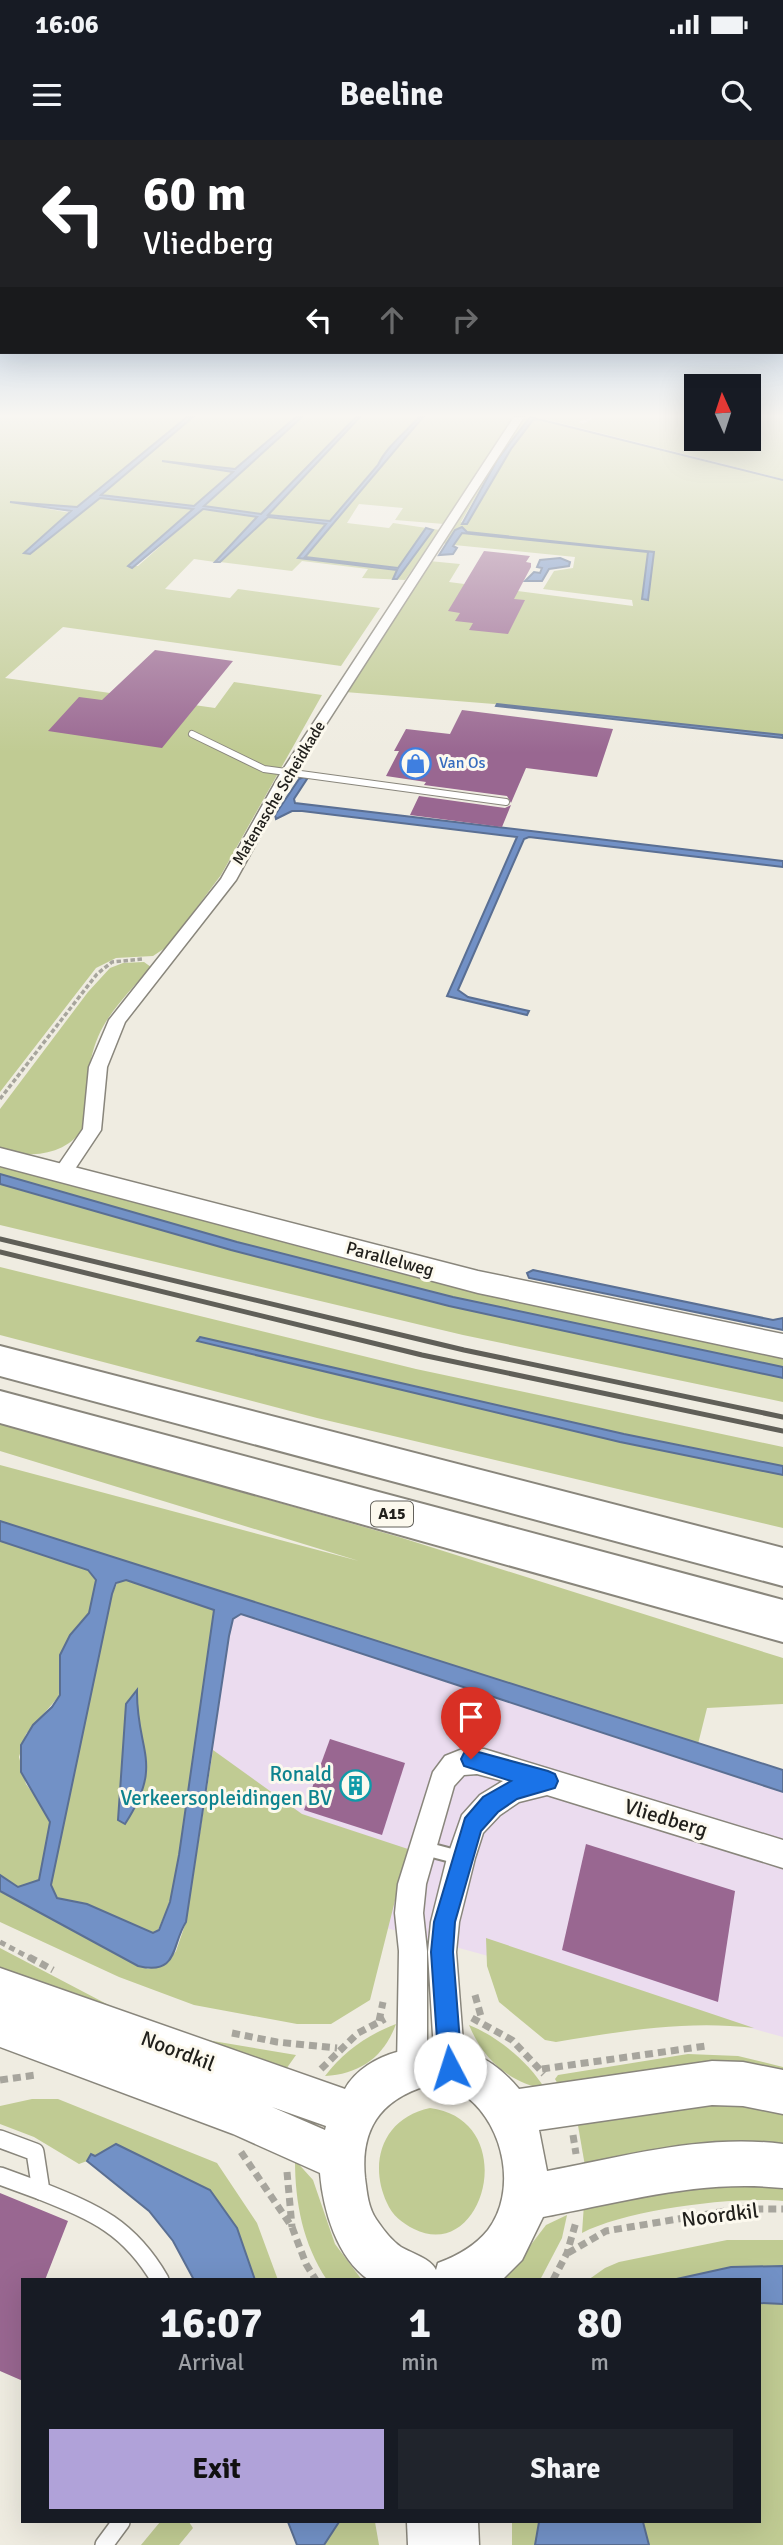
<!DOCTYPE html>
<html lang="en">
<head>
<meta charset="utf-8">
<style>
  :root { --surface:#171b24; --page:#20242c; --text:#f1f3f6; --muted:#9ea1a6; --accent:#b0a2d9 }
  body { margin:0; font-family:Signika,sans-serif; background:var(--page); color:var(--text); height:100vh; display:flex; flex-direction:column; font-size:26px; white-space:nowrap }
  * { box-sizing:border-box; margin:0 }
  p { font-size:23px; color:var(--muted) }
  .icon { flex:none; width:38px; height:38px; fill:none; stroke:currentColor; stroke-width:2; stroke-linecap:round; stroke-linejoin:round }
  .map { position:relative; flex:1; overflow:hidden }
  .drawer { position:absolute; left:21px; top:2138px; width:740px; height:245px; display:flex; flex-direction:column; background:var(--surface); border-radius:0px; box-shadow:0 7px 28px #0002 }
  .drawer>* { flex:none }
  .guide { position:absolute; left:0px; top:0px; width:784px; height:214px; box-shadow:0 7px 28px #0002; background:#202124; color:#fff; overflow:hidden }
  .needle { width:46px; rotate:357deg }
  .fabs { position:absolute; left:684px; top:234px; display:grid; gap:14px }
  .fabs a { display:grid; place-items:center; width:77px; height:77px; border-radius:0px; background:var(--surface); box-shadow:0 7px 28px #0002; font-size:35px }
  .pin { position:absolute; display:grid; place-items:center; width:60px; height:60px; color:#fff; margin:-72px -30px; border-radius:50% 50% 50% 0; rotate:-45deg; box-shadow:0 0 7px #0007 }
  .pin .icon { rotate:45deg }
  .me { position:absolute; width:77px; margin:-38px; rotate:355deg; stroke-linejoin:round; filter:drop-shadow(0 0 5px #0008) }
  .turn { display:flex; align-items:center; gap:24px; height:147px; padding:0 28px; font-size:32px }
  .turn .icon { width:91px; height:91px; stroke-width:2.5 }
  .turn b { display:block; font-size:49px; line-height:60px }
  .lanes { display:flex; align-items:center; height:66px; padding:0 28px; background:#0003; justify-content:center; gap:35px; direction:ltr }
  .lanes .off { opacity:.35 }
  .eta { display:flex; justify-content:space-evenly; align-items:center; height:119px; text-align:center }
  .eta b { font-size:42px; font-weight:700; line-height:49px }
  .action { display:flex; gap:14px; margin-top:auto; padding:14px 28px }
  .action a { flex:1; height:80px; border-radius:0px; background:var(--accent); color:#111; font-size:28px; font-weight:700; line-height:80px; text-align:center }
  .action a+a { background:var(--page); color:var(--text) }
  .status { display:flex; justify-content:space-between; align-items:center; height:49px; padding:0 35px; background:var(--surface); direction:ltr }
  .status svg { height:19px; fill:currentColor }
  header { display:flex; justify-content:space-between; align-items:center; height:91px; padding:0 28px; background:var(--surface); font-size:32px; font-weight:700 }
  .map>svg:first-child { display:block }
  .industrial { fill:#ebdcef }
  .green { fill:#c0cb93; fill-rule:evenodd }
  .water { fill:#7291c6; stroke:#5a6f93; stroke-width:2; fill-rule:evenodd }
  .building { fill:#996791 }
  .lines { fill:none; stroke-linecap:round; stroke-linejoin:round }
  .lane-far2-casing { stroke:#89867c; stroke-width:8 }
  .lane-far1-casing { stroke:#89867c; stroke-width:17 }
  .lane-casing { stroke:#89867c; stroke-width:20 }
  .street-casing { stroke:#89867c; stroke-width:3 }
  .secondary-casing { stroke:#89867c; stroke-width:3 }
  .highway-casing { stroke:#89867c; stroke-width:4 }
  .path-far2 { stroke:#a7a59d; stroke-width:3.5; stroke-dasharray:4.5 2.5; stroke-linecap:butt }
  .path-far1 { stroke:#a7a59d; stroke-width:5; stroke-dasharray:6 4.5; stroke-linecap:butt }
  .path { stroke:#a7a59d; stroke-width:7; stroke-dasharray:8 5; stroke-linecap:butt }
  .lane-far2 { stroke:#fff; stroke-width:6 }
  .lane-far1 { stroke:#fff; stroke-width:13 }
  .lane { stroke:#fff; stroke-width:17 }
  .street { fill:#fff; fill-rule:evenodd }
  .secondary { fill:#fff; fill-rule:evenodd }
  .highway { fill:#fff; fill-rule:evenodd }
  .rail { stroke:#605f58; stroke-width:5 }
  .route { fill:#1a73e8; stroke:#114b97; stroke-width:2 }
  .labels { text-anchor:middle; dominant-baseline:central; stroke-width:6; stroke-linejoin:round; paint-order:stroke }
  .far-shop-label { font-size:16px; fill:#366cbe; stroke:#fcf9ee; text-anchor:start }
  .far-street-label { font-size:16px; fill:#21201c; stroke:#fcf9ee }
  .shield { fill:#fcf9ee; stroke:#63615b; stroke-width:2 }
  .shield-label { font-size:16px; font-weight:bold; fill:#21201c }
  .street-label { font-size:18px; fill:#21201c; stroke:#fcf9ee }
  .near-culture-label { font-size:21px; fill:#0d838f; stroke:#fcf9ee; text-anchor:end }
  .near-street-label { font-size:21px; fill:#21201c; stroke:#fcf9ee }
</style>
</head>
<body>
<div class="status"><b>16:06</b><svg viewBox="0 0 49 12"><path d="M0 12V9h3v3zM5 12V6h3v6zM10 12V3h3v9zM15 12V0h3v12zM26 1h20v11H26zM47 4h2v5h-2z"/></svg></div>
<header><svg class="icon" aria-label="menu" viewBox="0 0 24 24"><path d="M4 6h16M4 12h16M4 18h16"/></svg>Beeline<svg class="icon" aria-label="search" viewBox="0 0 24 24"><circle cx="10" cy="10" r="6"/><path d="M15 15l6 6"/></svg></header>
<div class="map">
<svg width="783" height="2405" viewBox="0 0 783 2405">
  <rect width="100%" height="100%" fill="#efece1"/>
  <polygon class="industrial" points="226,1463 783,1639 783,1897 372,1784 297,1682 202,1613"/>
  <g class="green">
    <polygon points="0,277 187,277 77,367 10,362 71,373 100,358 193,369 128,426 138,426 201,370 242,373 204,367 302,277 356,277 261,374 254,375 257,377 215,422 194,419 165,449 230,458 238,449 380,468 341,526 63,487 5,538 215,568 234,542 322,555 221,735 168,806 153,816 116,818 96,828 0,952"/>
    <polygon points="193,277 296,277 235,329 172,323 233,332 194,367 101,355"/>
    <path d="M360,277H419C406,292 386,307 378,324L330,381L291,378L327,384L298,418L311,419L305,417L423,277H514L444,384L395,380L403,368L359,364L347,383L389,388L393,383L440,390L405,440L362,438L368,429L302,421L292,431L220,422L265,377H271L268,375L272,369Z"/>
    <polygon points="524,277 593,277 578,282 583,284 595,277 696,277 696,299 702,299 684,309 694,311 694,308 706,299 749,299 749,277 783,277 783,339 545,279 530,277 497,320 461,382 467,384 511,309 533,280 538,279 783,340 783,595 494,564 345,552 429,421 460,424 449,442 633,466 632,460 543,449 554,431 573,428 575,417 454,405 461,393 643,411 467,392 462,387 456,390 447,404 441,403"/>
    <path d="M144,822L151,827C132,849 109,871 98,897C86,925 86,960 83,989C64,1016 30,1018 0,1011V969L88,852L110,828L123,823Z"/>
    <polygon points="0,1025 385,1130 783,1215 783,1227 453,1157 237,1102 0,1034"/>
    <polygon points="0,1044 231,1110 449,1166 783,1238 783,1262 463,1195 0,1085"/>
    <polygon points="0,1127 416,1229 783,1307 783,1388 317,1278 0,1195"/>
    <polygon points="0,1283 399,1397 783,1518 783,1564 707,1568 698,1604 0,1381 0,1325 359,1421 0,1311"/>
    <polygon points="0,1401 89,1430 96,1440 89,1473 70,1495 60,1515 60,1555 26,1594 19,1617 26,1644 46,1671 50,1682 39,1740 18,1747 0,1735"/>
    <path d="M126,1440L214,1470L179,1715L170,1762L158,1790L153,1793L87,1764L57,1758L51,1745L112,1454L118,1442ZM136,1551L139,1590L118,1679L126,1564Z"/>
    <polygon points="213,1610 302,1674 408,1709 370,1860 331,1884 297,1884 194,1865 119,1837 0,1782 0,1751 148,1829 168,1822 176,1811 186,1782"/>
    <path d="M486,1798L754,1888C687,1880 623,1891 556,1902L545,1900L499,1862L487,1826Z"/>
    <polygon points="0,1808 120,1871 195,1898 296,1915 284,1932 0,1839"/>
    <path d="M396,1884C384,1917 360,1934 325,1936C343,1912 367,1895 396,1884Z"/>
    <path d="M469,1885C497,1896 529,1922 545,1949C508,1942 483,1919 469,1885Z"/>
    <polygon points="688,1914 738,1916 783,1927 783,1937 563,1954 555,1939 558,1935"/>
    <polygon points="709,1957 783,1968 783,2012 585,2026 576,1974"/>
    <polygon points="32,1959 58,1959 217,2023 257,2083 278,2140 255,2140 237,2088 210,2050 116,2004 95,2016 91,2015 87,2021 79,2024 34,1997 0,1984 0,1966"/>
    <path d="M430,1968C522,1980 485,2124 414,2089C402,2083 392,2075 387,2063C368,2022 383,1978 430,1968Z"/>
    <path d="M295,2020L313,2040L335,2104L362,2140H327C303,2104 295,2063 295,2020Z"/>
    <path d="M699,2043L783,2047V2061C734,2056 625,2070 582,2093L584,2064Z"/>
    <polygon points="567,2075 562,2098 540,2140 504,2140 546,2085"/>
    <polygon points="727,2100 783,2100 783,2126 731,2127 672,2140 588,2140 605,2128 619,2122"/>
    <polygon points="760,2163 783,2164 783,2405 649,2405 643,2382 760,2382"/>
    <polygon points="160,2382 189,2382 193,2388 179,2405 141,2405"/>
    <polygon points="339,2382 375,2382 379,2405 324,2405"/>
    <polygon points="512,2382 539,2382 535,2405 512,2405"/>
  </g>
  <g class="water">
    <path d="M187,277H193L101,355L194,366L233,332L162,321L235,329L296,277H302L204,366L261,374L356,277H360L268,375L330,381L378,325C386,307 406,292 419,277H423L305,417L398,428L426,388L433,390L397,439H393L397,430L298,418L326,384L268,377L220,422H215L257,377L203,369L132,428L128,426L193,369L100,358L30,414L24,413L71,371L10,362L77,367Z"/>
    <polygon points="530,277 783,340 538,279 533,280 511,309 467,384 462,384 497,320"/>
    <polygon points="462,387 467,392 654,412 648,460 642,459 648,412 462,393 453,406 457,408 453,414 439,415 455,390"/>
    <polygon points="560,418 570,422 569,426 549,429 542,441 525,441 534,432 540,433 542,428 537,427 540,420"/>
    <polygon points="497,564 783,595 783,598 496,566"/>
    <polygon points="304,637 307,639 294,659 295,663 783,721 783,727 529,697 524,699 458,850 468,857 529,871 527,875 447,856 517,697 302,671 292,671 276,679 275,675 299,639"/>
    <polygon points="0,1034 237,1102 453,1157 783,1227 783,1238 449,1166 231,1110 0,1044"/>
    <polygon points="533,1130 773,1180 783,1178 783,1190 529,1138 527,1133"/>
    <polygon points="200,1197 624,1294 783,1326 783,1335 620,1302 197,1201"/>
    <path d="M0,1381L783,1630V1652L241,1474L233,1479L229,1496L186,1782C171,1805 179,1836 138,1826L0,1751V1735L18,1747L39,1740L50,1682L21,1632V1605L33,1585L52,1567L60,1555V1515L70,1495L89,1473L96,1440L88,1430L0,1401ZM126,1440L214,1470L179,1715L170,1762L159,1790L153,1793L87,1764L57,1758L51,1745L112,1454L116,1443Z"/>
    <path d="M137,1550C136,1612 165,1622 125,1684L118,1680L126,1564Z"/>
    <polygon points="116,2004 210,2050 237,2088 255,2140 194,2140 173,2101 149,2071 87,2021 91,2014 95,2016"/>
    <polygon points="783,2126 783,2164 760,2163 760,2140 672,2140 731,2127"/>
    <polygon points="288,2382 339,2382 324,2405 297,2405"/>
    <polygon points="539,2382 643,2382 649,2405 535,2405"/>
  </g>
  <g class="building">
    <polygon points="484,411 530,416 526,422 531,423 531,427 514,459 525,460 508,494 469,490 473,483 455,481 460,473 448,471"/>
    <polygon points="155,510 233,521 162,608 48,591 79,557 102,560"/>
    <polygon points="462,570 613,589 597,637 526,628 511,663 507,656 424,645 426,642 386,636 399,611 394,611 406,589 450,594"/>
    <polygon points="419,656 505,668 511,665 502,687 410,675"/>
    <polygon points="330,1599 405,1623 382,1695 304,1670"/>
    <polygon points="586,1704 735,1751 718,1862 562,1810"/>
    <polygon points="0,2053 68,2081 45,2140 23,2140 23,2241 0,2231"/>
  </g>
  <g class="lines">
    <defs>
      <polyline id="lane-far2" points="192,594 264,629 506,662"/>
      <polyline id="lane-far1" points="423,1708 461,1718"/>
      <g id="lane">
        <path d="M0,1999L35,2012L41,2051C96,2073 129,2087 160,2140"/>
        <polyline points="0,2036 41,2051"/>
        <polyline points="104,2405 121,2382"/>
      </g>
      <g id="street">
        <polygon points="514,277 524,277 294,634 236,740 125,882 107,927 101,990 69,1038 55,1038 53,1033 83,989 89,927 109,880 221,739 280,634"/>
        <polygon points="465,1608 484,1609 783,1700 783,1728 547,1655 519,1662 500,1675 483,1693 475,1718 459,1782 456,1812 465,1928 461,1939 450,1943 439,1939 435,1928 428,1812 431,1782 447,1718 462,1675 480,1655 503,1641 477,1634 464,1635 454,1646 426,1744 423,1773 427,1811 427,1928 423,1939 412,1943 401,1939 397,1928 399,1811 395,1773 398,1744 433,1632 445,1616"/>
        <polygon points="407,2382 478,2382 479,2405 408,2405"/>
      </g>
      <g id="secondary">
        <polygon points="0,1008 478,1131 783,1194 783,1218 478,1153 0,1026"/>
        <path d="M0,1828L345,1949C355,1930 378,1917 397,1912C445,1898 486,1909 519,1949L712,1921L743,1922L783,1930V1974L743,1966L712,1965L539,1990L547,2031C627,2016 702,1994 783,2004V2048C700,2039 623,2062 543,2077L522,2120L502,2140H369C337,2118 323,2070 320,2033L233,1994L0,1907ZM426,1946C440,1948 455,1948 467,1957C505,1987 517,2052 488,2090C475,2106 457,2116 438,2123L436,2130C430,2118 413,2114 401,2107C392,2101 382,2088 376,2079C368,2067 367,2053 365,2038C360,1990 380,1960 426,1946ZM272,1967L326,1986L325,1990Z"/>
      </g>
      <g id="highway">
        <polygon points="0,1206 783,1408 783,1446 0,1236"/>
        <polygon points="0,1251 783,1460 783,1502 0,1283"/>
      </g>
    </defs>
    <use href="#lane-far2" class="lane-far2-casing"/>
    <use href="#lane-far1" class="lane-far1-casing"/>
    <use href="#lane" class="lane-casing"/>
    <use href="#street" class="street-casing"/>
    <use href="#secondary" class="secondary-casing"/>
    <use href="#highway" class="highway-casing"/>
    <polyline class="path-far2" points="0,959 97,834 112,822 143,819"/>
    <polyline class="path-far1" points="0,1802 32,1819"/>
    <g class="path">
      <polyline points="29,1817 53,1830"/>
      <polyline points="475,1855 482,1880"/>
      <polyline points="472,1878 512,1900 544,1934"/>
      <polyline points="379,1881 383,1862"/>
      <polyline points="232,1893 277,1902 337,1908"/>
      <polyline points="321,1929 358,1893 385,1879"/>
      <polyline points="542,1929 706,1906"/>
      <polyline points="0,1940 36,1935"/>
      <polyline points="573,1995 576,2014"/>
      <polyline points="241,2012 292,2087 306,2124 316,2140"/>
      <polyline points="287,2032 292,2087"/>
      <polyline points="568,2113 606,2091 738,2069 783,2069"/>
      <polyline points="553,2140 567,2113 576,2082"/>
    </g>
    <use href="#lane-far2" class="lane-far2"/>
    <use href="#lane-far1" class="lane-far1"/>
    <use href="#lane" class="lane"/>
    <use href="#street" class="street"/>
    <use href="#secondary" class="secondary"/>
    <use href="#highway" class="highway"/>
    <g class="rail">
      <polyline points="0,1099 464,1210 783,1277"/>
      <polyline points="0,1112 422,1215 783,1291"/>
    </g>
  </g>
  <linearGradient id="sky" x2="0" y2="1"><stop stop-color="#79a6da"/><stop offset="0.45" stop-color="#f8f6f2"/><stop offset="1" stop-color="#f8f6f2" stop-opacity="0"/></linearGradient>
  <rect width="783" height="613" fill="url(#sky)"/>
  <polygon class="route" points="471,1610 548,1631 555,1634 558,1641 555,1648 517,1659 498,1672 481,1691 455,1782 453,1812 462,1928 458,1936 450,1939 442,1936 439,1928 431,1812 434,1782 465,1678 483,1657 511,1641 464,1626 461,1619 464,1613"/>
  <defs>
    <symbol id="shop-ring" viewBox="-11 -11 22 22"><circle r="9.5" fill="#fcf9ee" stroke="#3f7fe0" stroke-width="1.5"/><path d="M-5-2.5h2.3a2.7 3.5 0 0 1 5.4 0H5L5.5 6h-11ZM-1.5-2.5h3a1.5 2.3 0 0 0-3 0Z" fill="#3f7fe0"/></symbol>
    <symbol id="building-ring" viewBox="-11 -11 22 22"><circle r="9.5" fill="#fcf9ee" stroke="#0f9aa8" stroke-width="1.5"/><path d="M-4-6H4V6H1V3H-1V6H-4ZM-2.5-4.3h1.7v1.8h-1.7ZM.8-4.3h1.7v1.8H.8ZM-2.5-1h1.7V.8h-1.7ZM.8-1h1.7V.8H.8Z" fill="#0f9aa8"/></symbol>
  </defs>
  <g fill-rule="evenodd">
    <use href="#shop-ring" x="398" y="606" width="35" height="35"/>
    <use href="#building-ring" x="338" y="1628" width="35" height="35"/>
  </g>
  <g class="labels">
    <g class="far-shop-label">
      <text x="439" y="623">Van Os</text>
    </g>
    <g class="far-street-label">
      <text transform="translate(279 653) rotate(-59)">Matenasche Scheidkade</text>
    </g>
    <rect class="shield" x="371" y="1361.5" width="42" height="25" rx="5"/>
    <g class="shield-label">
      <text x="392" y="1374">A15</text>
    </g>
    <g class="street-label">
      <text transform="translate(390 1119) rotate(15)">Parallelweg</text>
    </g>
    <g class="near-culture-label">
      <text x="332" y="1634">Ronald<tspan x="332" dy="24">Verkeersopleidingen BV</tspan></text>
    </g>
    <g class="near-street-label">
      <text transform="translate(666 1678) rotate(17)">Vliedberg</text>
      <text transform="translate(178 1911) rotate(21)">Noordkil</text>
      <text transform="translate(720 2075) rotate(-7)">Noordkil</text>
    </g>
  </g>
</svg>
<div class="fabs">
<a><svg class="needle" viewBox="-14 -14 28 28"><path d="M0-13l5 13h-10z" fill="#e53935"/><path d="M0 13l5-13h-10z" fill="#9ea1a6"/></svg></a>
</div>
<div class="pin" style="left:471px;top:1619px;background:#d93025"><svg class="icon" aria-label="arrive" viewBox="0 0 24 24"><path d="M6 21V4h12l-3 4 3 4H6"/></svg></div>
<svg class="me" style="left:450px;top:1928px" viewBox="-20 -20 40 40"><circle r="19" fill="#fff"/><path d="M0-13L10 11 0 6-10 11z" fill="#1a73e8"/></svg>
<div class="guide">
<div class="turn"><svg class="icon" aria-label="left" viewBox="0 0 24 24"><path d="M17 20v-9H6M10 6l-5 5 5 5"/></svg><div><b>60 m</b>Vliedberg</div></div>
<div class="lanes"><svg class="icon" aria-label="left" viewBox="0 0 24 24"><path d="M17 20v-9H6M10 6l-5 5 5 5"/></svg><svg class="icon off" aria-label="ahead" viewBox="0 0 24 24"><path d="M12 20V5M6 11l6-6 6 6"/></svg><svg class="icon off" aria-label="right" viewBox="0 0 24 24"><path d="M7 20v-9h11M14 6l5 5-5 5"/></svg></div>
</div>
<section class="drawer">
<div class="eta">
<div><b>16:07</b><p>Arrival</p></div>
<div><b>1</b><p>min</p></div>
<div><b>80</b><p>m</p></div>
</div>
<div class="action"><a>Exit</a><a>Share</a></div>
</section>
</div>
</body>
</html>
